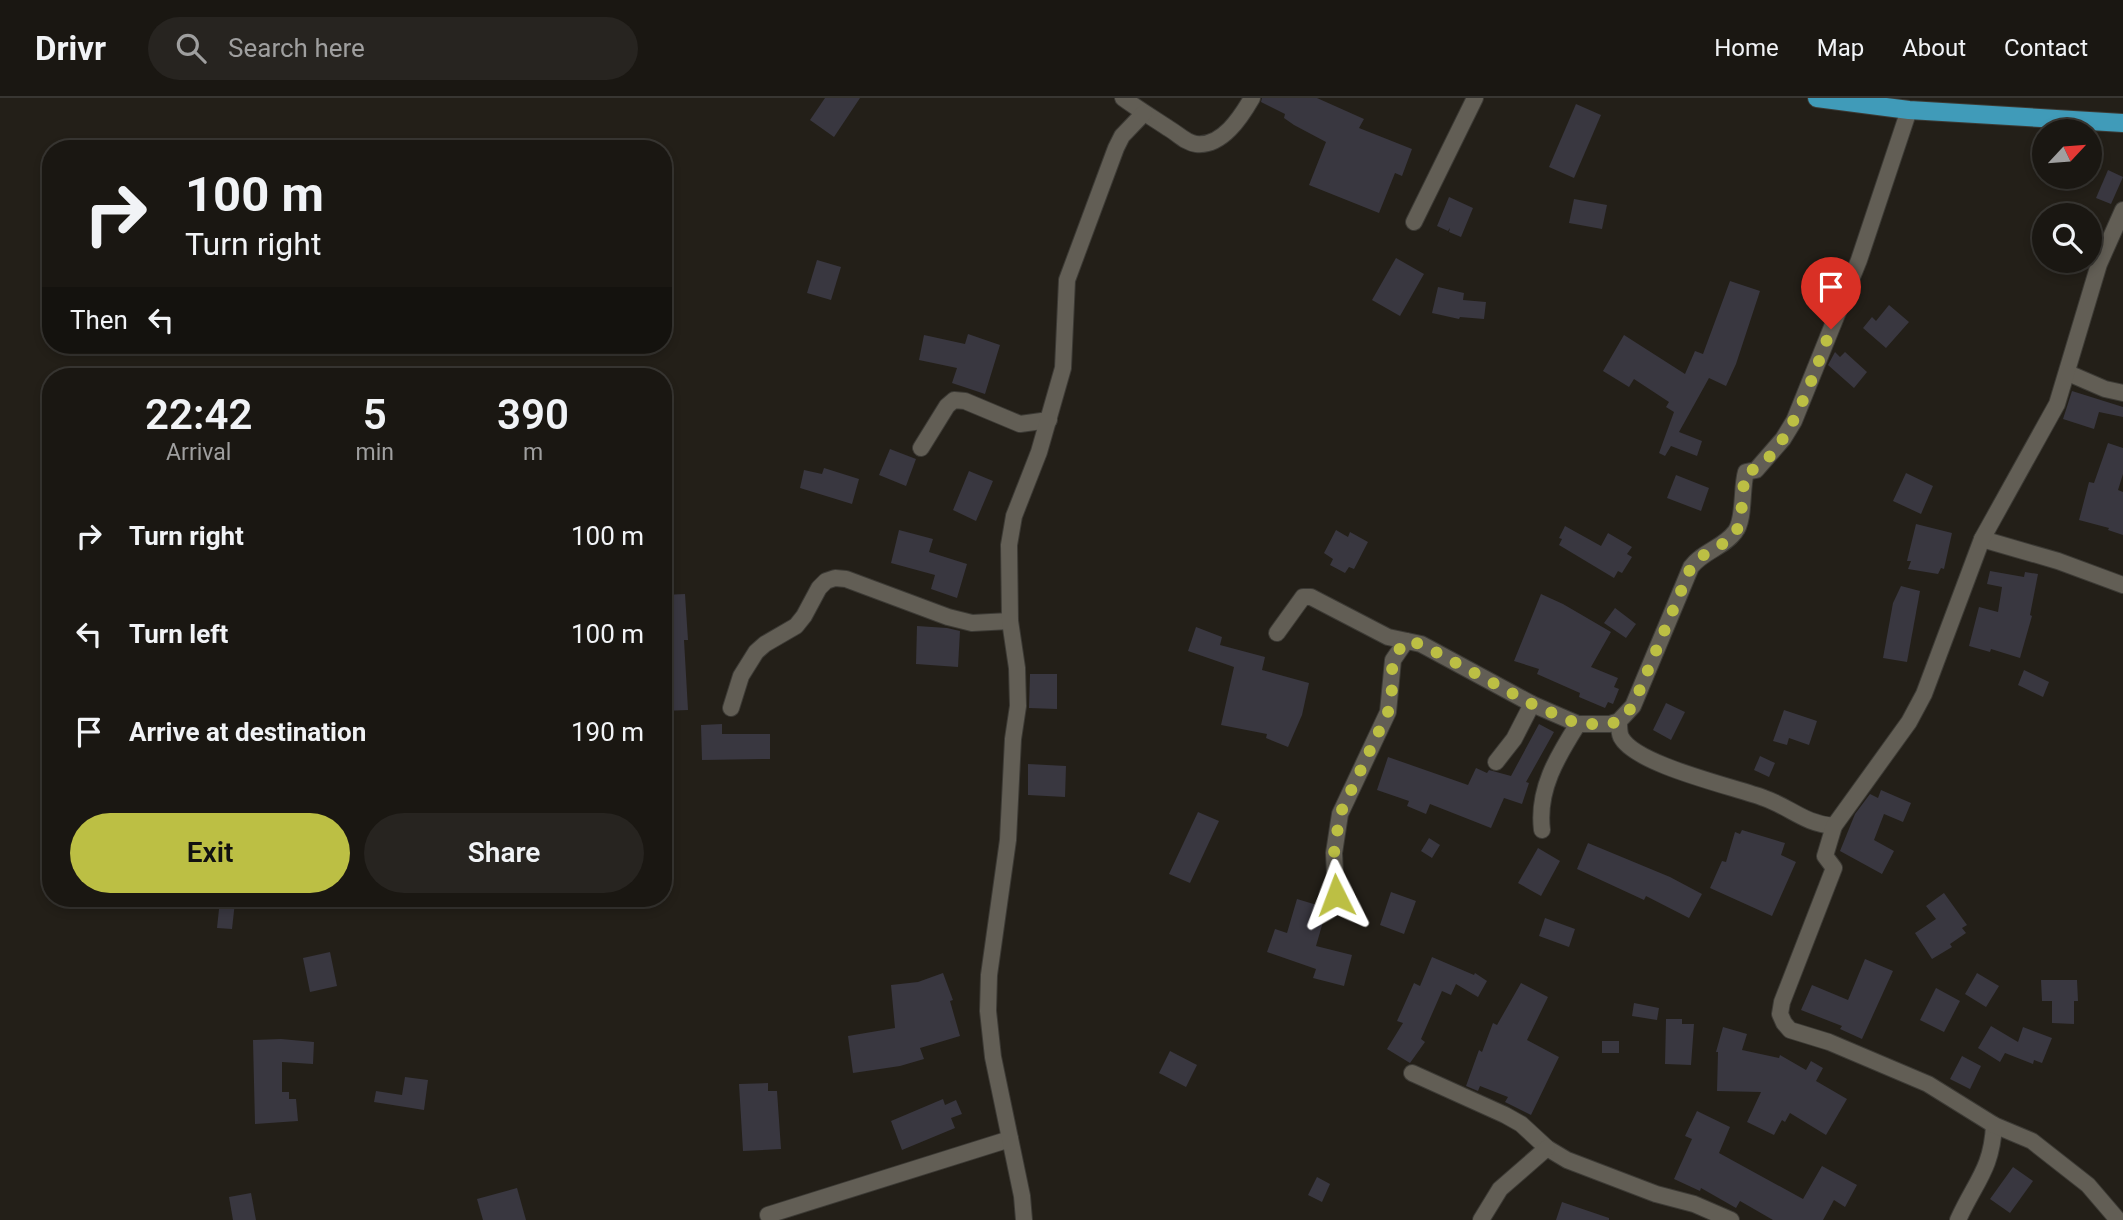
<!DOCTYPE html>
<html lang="en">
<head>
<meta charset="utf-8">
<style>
  :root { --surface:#1a1712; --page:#272420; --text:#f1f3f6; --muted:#9f9f9f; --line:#383632; --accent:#bcbf44 }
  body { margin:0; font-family:Roboto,sans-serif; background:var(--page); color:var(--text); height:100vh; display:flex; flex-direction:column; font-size:26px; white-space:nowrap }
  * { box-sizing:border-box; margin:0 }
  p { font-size:23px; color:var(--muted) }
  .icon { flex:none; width:38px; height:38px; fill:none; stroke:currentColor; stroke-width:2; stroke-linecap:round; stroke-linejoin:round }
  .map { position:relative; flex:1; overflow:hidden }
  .panel { position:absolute; left:42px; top:270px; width:630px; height:539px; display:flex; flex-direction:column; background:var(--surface); border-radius:28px; box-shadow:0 4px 10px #0003,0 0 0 2px var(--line) }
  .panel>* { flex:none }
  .top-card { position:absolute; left:42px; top:42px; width:630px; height:214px; border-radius:28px; box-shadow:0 4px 10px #0003,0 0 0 2px var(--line); background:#1a1712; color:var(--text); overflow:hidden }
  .needle { width:46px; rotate:64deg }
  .fabs { position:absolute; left:2032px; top:21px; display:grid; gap:14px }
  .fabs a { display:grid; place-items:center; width:70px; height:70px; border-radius:50%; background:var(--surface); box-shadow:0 4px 10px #0003,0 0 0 2px var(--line); font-size:35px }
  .pin { position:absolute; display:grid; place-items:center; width:60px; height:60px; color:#fff; margin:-72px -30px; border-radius:50% 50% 50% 0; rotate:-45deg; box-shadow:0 0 7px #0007 }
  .pin .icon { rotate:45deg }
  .me { position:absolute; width:77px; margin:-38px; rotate:357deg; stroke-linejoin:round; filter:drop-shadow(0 0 5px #0008) }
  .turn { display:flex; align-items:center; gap:24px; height:147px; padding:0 28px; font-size:32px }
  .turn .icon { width:91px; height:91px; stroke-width:2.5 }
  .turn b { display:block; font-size:49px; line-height:60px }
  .then { display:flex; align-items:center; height:66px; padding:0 28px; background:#0003; gap:14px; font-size:26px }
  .eta { display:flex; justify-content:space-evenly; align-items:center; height:119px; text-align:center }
  .eta b { font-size:42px; font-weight:600; line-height:49px }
  .cta { display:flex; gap:14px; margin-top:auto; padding:14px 28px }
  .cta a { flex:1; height:80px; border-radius:42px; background:var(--accent); color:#111; font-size:28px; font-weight:600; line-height:80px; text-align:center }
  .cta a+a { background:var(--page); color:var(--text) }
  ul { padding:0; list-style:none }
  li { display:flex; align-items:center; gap:21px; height:98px; padding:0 28px }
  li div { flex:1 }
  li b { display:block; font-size:26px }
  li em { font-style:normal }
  header { display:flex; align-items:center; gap:42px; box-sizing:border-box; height:98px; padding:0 35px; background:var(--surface); border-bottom:2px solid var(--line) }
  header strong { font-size:33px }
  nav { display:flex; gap:38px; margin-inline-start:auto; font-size:24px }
  .search { width:490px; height:63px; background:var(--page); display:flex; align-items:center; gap:18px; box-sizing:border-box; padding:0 24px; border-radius:38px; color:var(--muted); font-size:26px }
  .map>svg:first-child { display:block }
  .building { fill:#393740 }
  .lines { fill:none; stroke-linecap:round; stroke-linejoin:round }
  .minor-casing { stroke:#3c3a35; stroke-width:18 }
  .major-casing { stroke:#3c3a35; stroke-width:20 }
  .minor { stroke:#625e55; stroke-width:16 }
  .major { stroke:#409bb9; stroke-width:18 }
  .route { stroke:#bcbf44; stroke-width:12; stroke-dasharray:0 21.6 }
</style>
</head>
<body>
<header>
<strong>Drivr</strong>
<div class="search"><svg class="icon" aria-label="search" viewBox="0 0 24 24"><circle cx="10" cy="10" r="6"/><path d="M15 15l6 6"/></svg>Search here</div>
<nav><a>Home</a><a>Map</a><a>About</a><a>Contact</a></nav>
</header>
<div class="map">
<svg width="2123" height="1122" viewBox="0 0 2123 1122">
  <rect width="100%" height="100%" fill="#231f18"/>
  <g class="building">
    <polygon points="825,0 860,0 834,39 810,22"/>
    <polygon points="1262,0 1317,0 1364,21 1359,30 1412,51 1402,78 1395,75 1379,115 1309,87 1326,44 1294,27 1284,20 1285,16 1261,4"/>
    <polygon points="1576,6 1601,17 1574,80 1549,69"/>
    <polygon points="2108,72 2123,79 2111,106 2096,100"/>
    <polygon points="1449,99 1473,110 1461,139 1449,134 1450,130 1448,133 1437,128"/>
    <polygon points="1574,101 1607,107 1602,131 1569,125"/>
    <polygon points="1396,160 1424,176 1400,218 1372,202"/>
    <polygon points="817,162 841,169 831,202 807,195"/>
    <polygon points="1730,183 1760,193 1736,266 1726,288 1709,280 1679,334 1702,343 1697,358 1671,348 1665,358 1659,355 1674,314 1666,309 1669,304 1634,281 1629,289 1603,273 1624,237 1685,276 1695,253 1703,256"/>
    <polygon points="1438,189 1464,195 1463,202 1486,204 1484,221 1460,219 1459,221 1432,215"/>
    <polygon points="1889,207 1909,224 1886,250 1863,230 1872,219 1876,223"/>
    <polygon points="968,236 1000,247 985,296 952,285 957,270 919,262 924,237 965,246"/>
    <polygon points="1835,254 1840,259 1845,254 1867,274 1854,290 1828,267"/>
    <polygon points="2072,293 2123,309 2123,319 2099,314 2094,331 2063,321"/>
    <polygon points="2108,345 2123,350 2123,376 2118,392 2123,394 2123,437 2108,432 2109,430 2079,422 2089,384 2094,385"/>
    <polygon points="890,351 916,361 906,388 879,377"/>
    <polygon points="824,370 859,381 852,406 800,390 804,372 822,376"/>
    <polygon points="969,373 993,383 976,423 953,412"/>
    <polygon points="1906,375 1933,388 1921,416 1893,403"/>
    <polygon points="1676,377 1709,390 1701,413 1667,400"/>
    <polygon points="1916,426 1952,435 1944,471 1941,470 1938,476 1908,471 1911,463 1907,463"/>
    <polygon points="1565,428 1601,448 1608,435 1632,449 1627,456 1632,459 1622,475 1618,473 1614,480 1559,447 1562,441 1559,440"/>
    <polygon points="899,432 933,441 929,454 967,466 957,500 931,491 935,477 891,465"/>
    <polygon points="1336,432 1348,439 1350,434 1368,444 1354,471 1349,469 1345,475 1330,467 1333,461 1324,455"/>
    <polygon points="1990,473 2024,479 2025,474 2038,476 2030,517 2032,518 2020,560 1991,551 1990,554 1969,548 1979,509 1998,514 2002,489 1987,486"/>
    <polygon points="1901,488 1920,493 1907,564 1883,560 1893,505"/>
    <polygon points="685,496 688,542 684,542 688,612 663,613 663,561 669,560 666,517 663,518 663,497"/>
    <polygon points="1541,496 1563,506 1611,534 1591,569 1618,580 1614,589 1619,591 1613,606 1608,604 1605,610 1579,599 1580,595 1537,576 1539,571 1514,563"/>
    <polygon points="1615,510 1636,526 1626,540 1604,525"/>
    <polygon points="917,528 947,530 960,533 958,569 916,566"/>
    <polygon points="1196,529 1222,539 1220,547 1265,559 1262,572 1309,585 1302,617 1288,649 1266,640 1267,636 1221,627 1234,569 1188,553"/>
    <polygon points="2024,572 2049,584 2043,599 2018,587"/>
    <polygon points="1030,576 1057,576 1057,611 1029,610"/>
    <polygon points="1666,605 1685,614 1671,642 1653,632"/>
    <polygon points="1784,612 1817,623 1809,647 1789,640 1787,647 1773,643"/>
    <polygon points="722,626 722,636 770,636 770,661 702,662 701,627"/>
    <polygon points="1539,626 1554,634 1526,684 1529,685 1522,706 1504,700 1491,730 1430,706 1426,716 1407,708 1409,703 1377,692 1388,659 1468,687 1476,670 1487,675 1489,672 1511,678"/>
    <polygon points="1760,658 1775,665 1769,679 1754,672"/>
    <polygon points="1028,666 1066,668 1065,699 1028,697"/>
    <polygon points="1881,692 1911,705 1903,724 1884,716 1874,742 1894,753 1882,776 1840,753 1855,716 1870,696 1878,700"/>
    <polygon points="1198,714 1219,723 1190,785 1169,776"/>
    <polygon points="1742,732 1785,745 1781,757 1796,764 1772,818 1710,790 1722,763 1726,764 1735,734 1740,736"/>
    <polygon points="1429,740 1440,747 1432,760 1421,753"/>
    <polygon points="1588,745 1670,779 1702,796 1689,820 1646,798 1644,802 1577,771"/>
    <polygon points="1538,750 1560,763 1541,798 1518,785"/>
    <polygon points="1391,794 1416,803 1404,836 1380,827"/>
    <polygon points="1944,795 1967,827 1962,830 1966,835 1950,846 1952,849 1932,861 1915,835 1936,821 1926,808"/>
    <polygon points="1297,801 1327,810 1316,848 1352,857 1344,888 1313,880 1316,871 1267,854 1275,831 1287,835"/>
    <polygon points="220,802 235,804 232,831 217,830"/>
    <polygon points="1545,820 1575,831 1569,849 1539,838"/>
    <polygon points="330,854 337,888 310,894 303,860"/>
    <polygon points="1432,859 1474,877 1475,875 1487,883 1478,899 1456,886 1451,897 1442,893 1421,941 1425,944 1410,965 1387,951 1403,925 1397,923 1414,885 1420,888"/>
    <polygon points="1865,861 1893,873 1862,941 1840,931 1842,928 1801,912 1812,887 1848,902"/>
    <polygon points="943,875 953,902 950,903 960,938 920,950 924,961 900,968 853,975 848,938 895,930 891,887 918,884"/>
    <polygon points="1977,875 1999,888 1986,909 1965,896"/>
    <polygon points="2041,882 2077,882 2078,903 2074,903 2074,926 2052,925 2052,903 2042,903"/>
    <polygon points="1521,885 1548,899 1527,942 1559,959 1531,1017 1505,1004 1508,999 1480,988 1478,993 1466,988 1479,952 1482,954 1493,925 1497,927"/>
    <polygon points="1936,890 1960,903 1944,934 1920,922"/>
    <polygon points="1634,905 1659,910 1657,922 1632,918"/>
    <polygon points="1666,921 1682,921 1682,926 1694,926 1691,967 1665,966"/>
    <polygon points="1991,928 2018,944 2023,929 2052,940 2042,965 2034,962 2033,966 2005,955 2000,964 1978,950"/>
    <polygon points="1723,929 1747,936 1742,952 1779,960 1780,957 1806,972 1811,963 1823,970 1816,983 1847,1001 1826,1037 1790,1015 1785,1024 1782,1022 1774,1037 1747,1024 1761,994 1717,993 1718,954 1716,954"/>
    <polygon points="281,941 314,944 313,966 282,964 282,994 289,994 289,1001 296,1001 298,1023 255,1026 253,942"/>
    <rect x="1602" y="943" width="17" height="12"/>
    <polygon points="1170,953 1197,967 1186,989 1159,975"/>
    <polygon points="1962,958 1981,968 1970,991 1950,981"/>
    <polygon points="405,979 428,982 424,1012 374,1004 376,993 402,997"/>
    <polygon points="768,985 768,993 777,993 781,1051 743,1053 739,986"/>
    <polygon points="943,1001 945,1007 956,1002 962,1016 951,1020 955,1030 902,1052 891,1023"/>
    <polygon points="1697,1013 1730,1029 1719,1055 1803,1101 1822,1068 1857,1087 1845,1109 1834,1102 1823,1122 1773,1122 1740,1103 1736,1110 1701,1090 1700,1093 1674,1081 1692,1041 1685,1038"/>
    <polygon points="2013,1069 2033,1083 2010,1115 1990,1101"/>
    <polygon points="1317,1079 1330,1086 1322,1104 1308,1097"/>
    <polygon points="517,1090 526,1122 483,1122 477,1101"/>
    <polygon points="251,1095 256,1122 233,1122 229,1099"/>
    <polygon points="1562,1104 1609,1120 1609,1122 1556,1122"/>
  </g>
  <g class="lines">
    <defs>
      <g id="minor">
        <path d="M1123,0C1138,11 1153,20 1168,30C1177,35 1186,45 1196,46C1222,49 1241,19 1252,0"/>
        <polyline points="1414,124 1475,0"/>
        <polyline points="2068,275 2105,291 2123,295"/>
        <polyline points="921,350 947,308 954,302 965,303 1020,326 1049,322"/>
        <polyline points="1982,441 2058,463 2123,487"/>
        <path d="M1277,535L1303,499H1311L1388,539L1421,546L1532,606L1578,626H1610L1619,623L1633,608L1691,469C1703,453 1723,450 1735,434C1745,422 1741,390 1746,374L1756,372L1783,341L1794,323L1859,162L1909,12"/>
        <polyline points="731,610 741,578 756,554 765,546 796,528 804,518 819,490 826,483 835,480 846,481 948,519 972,525 1010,523"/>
        <path d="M1619,623C1619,627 1619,635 1621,639C1635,667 1735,689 1764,700C1790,709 1805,726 1834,728"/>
        <polyline points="1496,664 1514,641 1532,606"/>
        <path d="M1542,732C1537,692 1557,659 1578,626"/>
        <polyline points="1336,797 1334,755 1340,716 1388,614 1393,562 1406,543"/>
        <polyline points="1412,975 1505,1017 1521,1026 1547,1050 1567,1062 1656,1096 1694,1106 1731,1122"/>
        <polyline points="768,1117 1010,1041"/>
        <polyline points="1024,1122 1022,1098 993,959 988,913 989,877 1008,742 1013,641 1018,608 1017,570 1010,523 1009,447 1014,418 1039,354 1063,270 1067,182 1116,50 1122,38 1144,15"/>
        <polyline points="1481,1122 1500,1091 1547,1050"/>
        <path d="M1958,1122C1975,1084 1992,1071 1994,1027"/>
        <polyline points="2118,1122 2088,1087 2032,1043 1994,1027 1928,986 1829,944 1790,932 1784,925 1780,916 1782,904 1834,770 1825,758 1834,728 1909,624 1924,596 1982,441 2057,306 2099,166 2123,112"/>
      </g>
      <polyline id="major" points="1817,0 1909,12 2123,25"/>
    </defs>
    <use href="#minor" class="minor-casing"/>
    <use href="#major" class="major-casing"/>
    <use href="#minor" class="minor"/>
    <use href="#major" class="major"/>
  </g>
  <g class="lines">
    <path class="route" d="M1336,797L1334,755L1340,716L1388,614C1398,585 1382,569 1406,543L1421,546L1532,606L1578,626H1610L1619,623L1633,608L1691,469C1702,453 1723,450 1735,435C1744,423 1741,390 1746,374C1786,366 1817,266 1831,231"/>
  </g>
</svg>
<div class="fabs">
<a><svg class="needle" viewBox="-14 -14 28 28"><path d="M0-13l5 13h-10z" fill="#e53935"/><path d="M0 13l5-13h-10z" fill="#9f9f9f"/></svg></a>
<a><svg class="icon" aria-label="search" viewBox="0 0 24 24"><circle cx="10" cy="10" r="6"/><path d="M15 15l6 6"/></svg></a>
</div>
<div class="pin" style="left:1831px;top:231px;background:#d93025"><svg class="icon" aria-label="arrive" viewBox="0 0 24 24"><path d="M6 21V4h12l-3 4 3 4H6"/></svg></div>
<svg class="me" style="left:1336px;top:797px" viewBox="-20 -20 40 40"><path d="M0-17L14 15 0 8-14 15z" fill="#bcbf44" stroke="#fff" stroke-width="4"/></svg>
<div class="top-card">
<div class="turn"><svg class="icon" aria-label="right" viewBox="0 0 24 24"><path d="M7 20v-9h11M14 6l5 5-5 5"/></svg><div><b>100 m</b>Turn right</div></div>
<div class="then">Then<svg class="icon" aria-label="left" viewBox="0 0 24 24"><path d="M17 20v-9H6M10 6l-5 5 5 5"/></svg></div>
</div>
<section class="panel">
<div class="eta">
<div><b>22:42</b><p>Arrival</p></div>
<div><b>5</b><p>min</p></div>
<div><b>390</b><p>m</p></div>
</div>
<ul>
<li><svg class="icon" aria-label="right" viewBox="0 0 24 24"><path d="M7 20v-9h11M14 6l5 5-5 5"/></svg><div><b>Turn right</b></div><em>100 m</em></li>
<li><svg class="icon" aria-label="left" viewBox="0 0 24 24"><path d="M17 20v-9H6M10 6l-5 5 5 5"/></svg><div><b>Turn left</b></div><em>100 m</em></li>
<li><svg class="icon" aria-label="arrive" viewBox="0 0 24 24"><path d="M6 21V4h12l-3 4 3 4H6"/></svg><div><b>Arrive at destination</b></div><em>190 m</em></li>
</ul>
<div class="cta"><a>Exit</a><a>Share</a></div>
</section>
</div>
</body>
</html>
